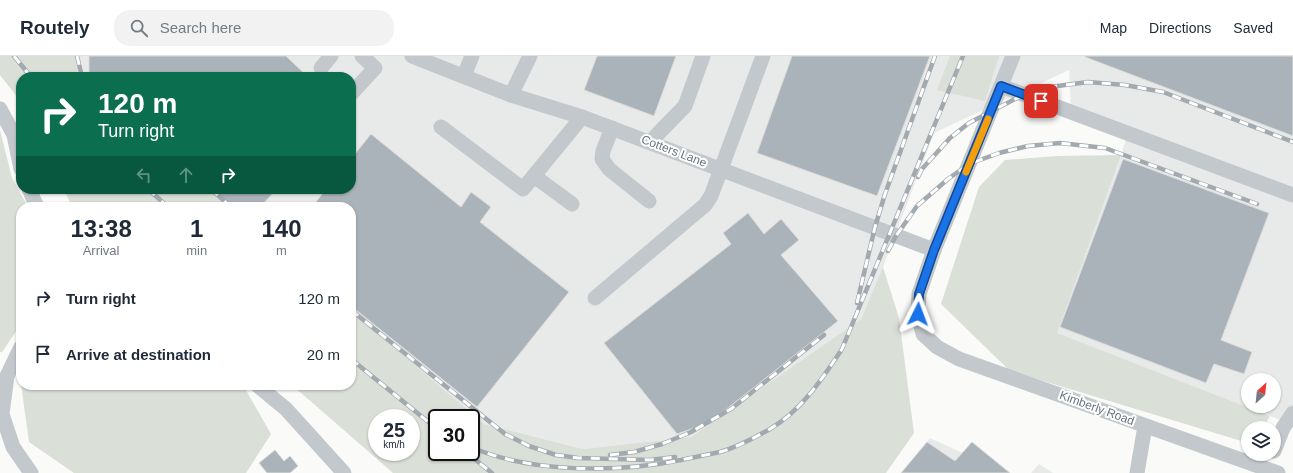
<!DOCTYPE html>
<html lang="en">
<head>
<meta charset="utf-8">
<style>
  :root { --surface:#fff; --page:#f2f2f3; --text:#1f2937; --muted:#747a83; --line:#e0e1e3 }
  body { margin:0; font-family:Arial,sans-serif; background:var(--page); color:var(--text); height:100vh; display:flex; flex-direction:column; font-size:15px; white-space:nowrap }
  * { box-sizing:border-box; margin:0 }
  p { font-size:13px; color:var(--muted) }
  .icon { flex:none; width:22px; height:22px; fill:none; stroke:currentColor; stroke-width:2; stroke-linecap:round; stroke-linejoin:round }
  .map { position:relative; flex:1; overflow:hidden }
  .details { position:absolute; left:16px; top:146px; width:340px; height:188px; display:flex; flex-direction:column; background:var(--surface); border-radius:16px; box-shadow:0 1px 3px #0004 }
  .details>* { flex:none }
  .banner { position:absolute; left:16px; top:16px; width:340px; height:122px; border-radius:16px; box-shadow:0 1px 3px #0004; background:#0b6e4f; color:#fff; overflow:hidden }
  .needle { width:26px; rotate:27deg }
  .tools { position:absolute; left:1241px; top:317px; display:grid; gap:8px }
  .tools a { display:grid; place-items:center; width:40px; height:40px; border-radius:50%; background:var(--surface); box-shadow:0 1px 3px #0004; font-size:20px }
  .speed { position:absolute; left:368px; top:353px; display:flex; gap:8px; font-size:20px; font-weight:700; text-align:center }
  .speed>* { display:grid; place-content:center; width:52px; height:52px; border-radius:50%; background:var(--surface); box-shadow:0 1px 3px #0004; line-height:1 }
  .speed small { font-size:10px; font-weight:400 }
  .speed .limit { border:2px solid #111; border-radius:6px; background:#fff; color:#111 }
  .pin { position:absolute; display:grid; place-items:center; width:34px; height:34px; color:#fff; margin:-17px; border-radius:8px; box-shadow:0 2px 6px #0006 }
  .me { position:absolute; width:44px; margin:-22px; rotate:3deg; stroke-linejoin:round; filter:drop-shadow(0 0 3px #0008) }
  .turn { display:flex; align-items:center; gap:14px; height:84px; padding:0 16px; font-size:18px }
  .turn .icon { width:52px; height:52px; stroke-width:2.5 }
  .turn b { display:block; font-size:28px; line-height:34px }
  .lanes { display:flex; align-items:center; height:38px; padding:0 16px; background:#0003; justify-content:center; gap:20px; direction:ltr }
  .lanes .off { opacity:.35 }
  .eta { display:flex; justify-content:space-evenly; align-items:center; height:68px; text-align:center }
  .eta b { font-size:24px; font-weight:600; line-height:28px }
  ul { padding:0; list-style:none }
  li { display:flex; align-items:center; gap:12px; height:56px; padding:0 16px }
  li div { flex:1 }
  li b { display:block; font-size:15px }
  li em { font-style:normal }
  header { display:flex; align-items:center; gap:24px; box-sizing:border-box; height:56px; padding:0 20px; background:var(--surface); border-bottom:1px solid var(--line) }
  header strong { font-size:19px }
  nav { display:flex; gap:22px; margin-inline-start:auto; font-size:14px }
  .search { width:280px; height:36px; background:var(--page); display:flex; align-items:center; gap:10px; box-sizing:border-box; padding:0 14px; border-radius:16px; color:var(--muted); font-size:15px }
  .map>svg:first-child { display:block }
  .built { fill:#e8e9e9; fill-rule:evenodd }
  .green { fill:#dadfd7; fill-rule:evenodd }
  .building { fill:#aab3b9; stroke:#dcdcda }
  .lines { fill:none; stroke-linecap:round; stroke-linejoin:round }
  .minor { stroke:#c3c8cc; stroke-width:15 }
  .rail-casing { stroke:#a2aab0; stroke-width:4.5 }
  .rail { stroke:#fff; stroke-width:3; stroke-dasharray:9; stroke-linecap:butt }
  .route-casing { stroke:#114b97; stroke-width:10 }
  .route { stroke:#1a73e8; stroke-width:7 }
  .slow { stroke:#f59e0b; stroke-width:7 }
  .labels { text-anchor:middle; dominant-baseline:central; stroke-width:4; stroke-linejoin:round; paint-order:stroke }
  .street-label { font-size:12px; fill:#657683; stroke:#fff }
</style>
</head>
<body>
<header>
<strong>Routely</strong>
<div class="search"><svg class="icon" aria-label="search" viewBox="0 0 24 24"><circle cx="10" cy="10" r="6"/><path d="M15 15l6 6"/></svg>Search here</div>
<nav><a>Map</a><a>Directions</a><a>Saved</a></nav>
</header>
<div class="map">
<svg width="1293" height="417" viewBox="0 0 1293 417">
  <rect width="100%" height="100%" fill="#fafaf8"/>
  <g class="built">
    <path d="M78,0H1293V369L1056,277L1130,73L1071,51L1069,14L934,77L883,211L861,263L691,381L583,393L484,368L351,254V151H231L210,133H351V21H79L77,19ZM1248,324H1274V350H1248Z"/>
    <polygon points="930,382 1006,417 902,417"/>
    <polygon points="1039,408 1053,417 1031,417"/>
  </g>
  <g class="green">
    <polygon points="0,0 78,0 77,19 79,21 21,21 21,46 0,19"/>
    <polygon points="950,0 999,0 985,45 937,34"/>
    <polygon points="0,74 12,122 28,151 21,151 21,268 2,296 0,296"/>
    <polygon points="1121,99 1057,277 1270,360 1263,372 1248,372 1248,387 1010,315 941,248 979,131 1005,104 1057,100"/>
    <polygon points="64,133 210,133 231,151 72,151"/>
    <path d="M883,211L899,262L914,377L886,417H393L292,329H351V254L484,368L583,393L691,381L861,263ZM377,362H411V396H377ZM437,362H471V396H437Z"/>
    <polygon points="21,328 21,329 243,329 271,378 246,417 74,417 29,386"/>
  </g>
  <g class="building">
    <polygon points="89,0 286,0 308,21 94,21 89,17"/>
    <polygon points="597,0 676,0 654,60 584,34"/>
    <polygon points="792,0 930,0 877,140 757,97"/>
    <polygon points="1085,0 1293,0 1293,80 1085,1"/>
    <polygon points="371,78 461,151 471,136 491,151 480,166 569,236 477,351 351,250 351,151 312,151 326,133 351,133 351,103"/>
    <polygon points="1123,103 1269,157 1221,284 1252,296 1244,318 1214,308 1206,327 1060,271"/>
    <polygon points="213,133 277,133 260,151 232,151"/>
    <polygon points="748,157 764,178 781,163 799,184 781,199 838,265 724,355 700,370 677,378 604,287 731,188 723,177"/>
    <polygon points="927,386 955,405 972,386 1010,417 901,417"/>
    <polygon points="275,394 284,405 290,400 298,410 290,417 267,417 259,407"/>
  </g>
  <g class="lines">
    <g class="minor">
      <polyline points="412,0 511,39 582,61 934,194"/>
      <polyline points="1013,0 934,194 919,238 918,258 923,278 937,291 959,303 1278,417"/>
      <polyline points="321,12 331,0"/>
      <polyline points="464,20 472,0"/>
      <polyline points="1001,30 1293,139"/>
      <polyline points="351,38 375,12 362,0"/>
      <polyline points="511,39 530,0"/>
      <polyline points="0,53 14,79 21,113"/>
      <polyline points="441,71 523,133 582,61"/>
      <polyline points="612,72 603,95 602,103 609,113 649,145"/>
      <polyline points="650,86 685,50 703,0"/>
      <polyline points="534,120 572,148"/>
      <polyline points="29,133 37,151"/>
      <polyline points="595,242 705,149 711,140 763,0"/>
      <polyline points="21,291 7,320 2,358 13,391 31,417"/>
      <polyline points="257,329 286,353 344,417"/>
      <polyline points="1274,395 1283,372 1293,357"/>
      <polyline points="1137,417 1145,370"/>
    </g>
    <defs>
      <g id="rail">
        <polyline points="14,0 31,21"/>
        <polyline points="77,0 82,21"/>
        <polyline points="918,121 922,113 950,82 969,67 1015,43 1050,31 1088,26 1125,29 1163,36 1293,86"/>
        <polyline points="148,133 168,151"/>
        <polyline points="211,133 231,151"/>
        <polyline points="888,195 896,180 917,150 948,123 969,108 999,97 1028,90 1060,87 1105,92 1257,148"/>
        <polyline points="857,247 875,171 885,138 935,0"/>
        <polyline points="351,254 505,378 529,390 556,399 578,402 650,404 675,401"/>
        <polyline points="351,303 437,373"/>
        <path d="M471,391C530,417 617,417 681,404C694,401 707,399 720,396C737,391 754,382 770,373C802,354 822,323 842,293L963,0"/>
        <polyline points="466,396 492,417"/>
        <polyline points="610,399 634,396 662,388 691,376 731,353 824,279"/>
      </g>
    </defs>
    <use href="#rail" class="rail-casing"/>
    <use href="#rail" class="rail"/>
  </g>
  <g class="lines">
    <defs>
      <polyline id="route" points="918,258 919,238 934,194 1001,30 1041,45"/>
    </defs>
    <use href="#route" class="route-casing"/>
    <use href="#route" class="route"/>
    <polyline class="slow" points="966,116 988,63"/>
  </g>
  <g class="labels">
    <g class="street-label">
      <text transform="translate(674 95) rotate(21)">Cotters Lane</text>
      <text transform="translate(1097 352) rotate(20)">Kimberly Road</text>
    </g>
  </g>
</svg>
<div class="tools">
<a><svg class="needle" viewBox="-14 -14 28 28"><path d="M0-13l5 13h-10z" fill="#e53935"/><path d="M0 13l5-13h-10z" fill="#747a83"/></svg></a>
<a><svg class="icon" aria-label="layers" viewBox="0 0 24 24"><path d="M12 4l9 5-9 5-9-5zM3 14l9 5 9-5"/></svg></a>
</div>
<div class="speed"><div>25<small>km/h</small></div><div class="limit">30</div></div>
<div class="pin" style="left:1041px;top:45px;background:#d93025"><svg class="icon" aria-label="arrive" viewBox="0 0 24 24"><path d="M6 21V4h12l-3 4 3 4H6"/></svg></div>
<svg class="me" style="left:918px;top:258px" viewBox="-20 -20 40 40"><path d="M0-17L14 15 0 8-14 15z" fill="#1a73e8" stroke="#fff" stroke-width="4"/></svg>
<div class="banner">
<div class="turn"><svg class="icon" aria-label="right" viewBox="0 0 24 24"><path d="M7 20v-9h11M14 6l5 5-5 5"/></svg><div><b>120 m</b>Turn right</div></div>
<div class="lanes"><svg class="icon off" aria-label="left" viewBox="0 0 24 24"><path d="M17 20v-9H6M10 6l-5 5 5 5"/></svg><svg class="icon off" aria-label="ahead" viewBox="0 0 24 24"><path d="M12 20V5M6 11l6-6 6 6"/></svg><svg class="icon" aria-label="right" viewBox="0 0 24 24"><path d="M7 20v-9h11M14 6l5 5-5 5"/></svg></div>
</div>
<section class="details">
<div class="eta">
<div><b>13:38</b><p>Arrival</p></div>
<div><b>1</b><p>min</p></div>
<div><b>140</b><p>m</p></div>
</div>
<ul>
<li><svg class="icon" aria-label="right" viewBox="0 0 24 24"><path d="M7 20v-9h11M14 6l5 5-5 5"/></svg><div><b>Turn right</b></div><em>120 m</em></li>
<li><svg class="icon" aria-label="arrive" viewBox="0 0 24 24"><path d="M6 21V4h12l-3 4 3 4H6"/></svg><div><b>Arrive at destination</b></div><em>20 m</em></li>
</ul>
</section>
</div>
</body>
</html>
